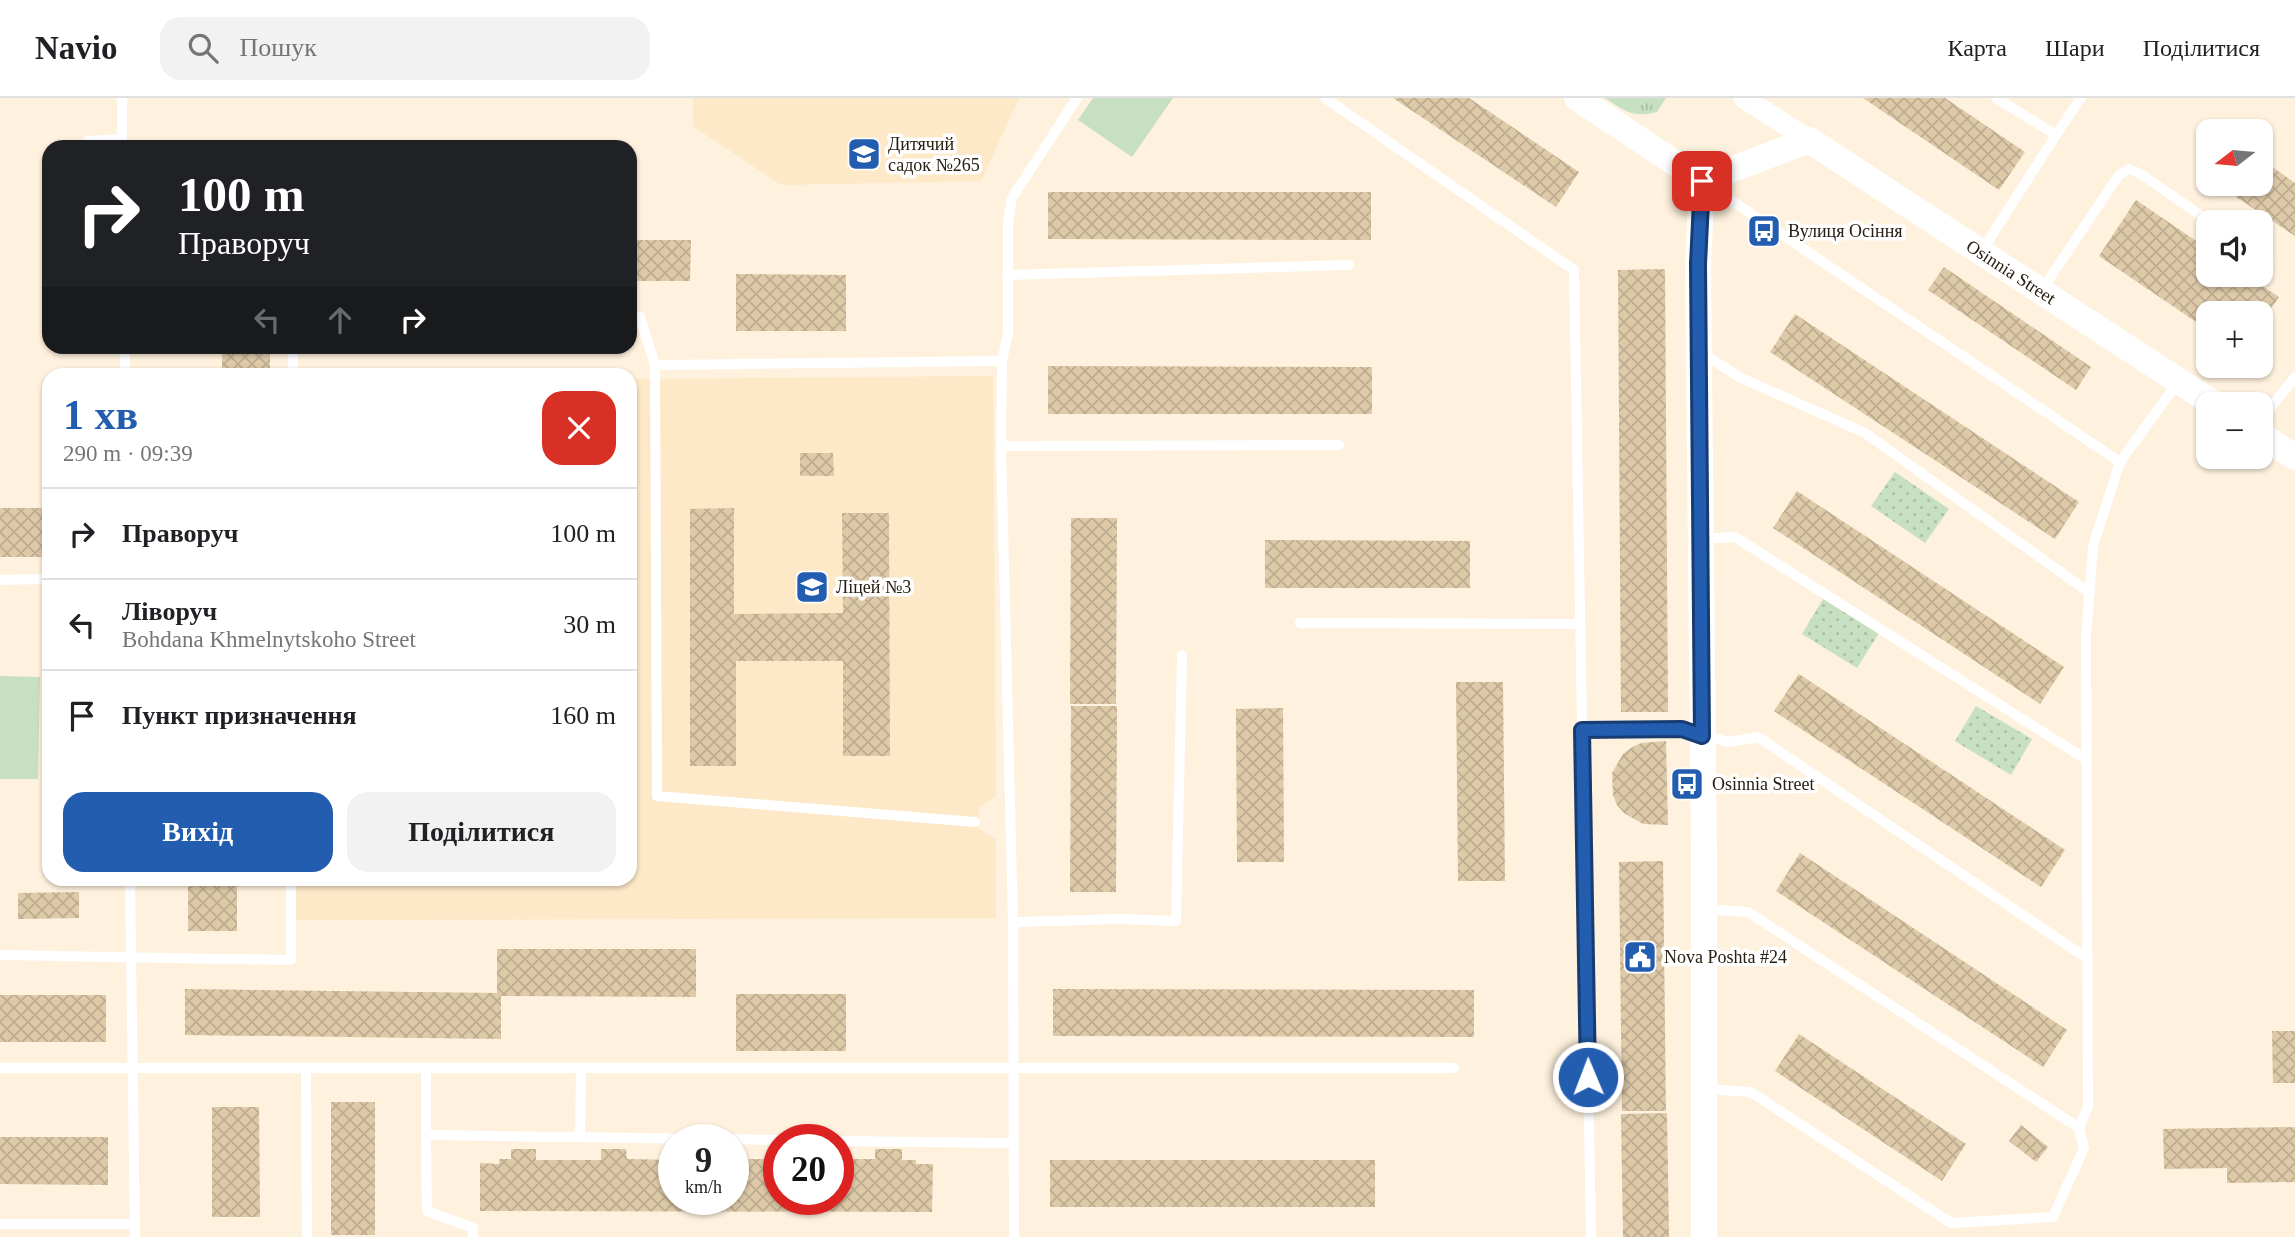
<!DOCTYPE html>
<html lang="uk">
<head>
<meta charset="utf-8">
<style>
  :root { --surface:#fff; --page:#f2f2f2; --text:#202124; --muted:#757577; --line:#e0e0e0; --accent:#225daf }
  body { margin:0; font-family:"Times New Roman",serif; background:var(--page); color:var(--text); height:100vh; display:flex; flex-direction:column; font-size:26px; white-space:nowrap }
  * { box-sizing:border-box; margin:0 }
  p { font-size:23px; color:var(--muted) }
  .icon { flex:none; width:38px; height:38px; fill:none; stroke:currentColor; stroke-width:2; stroke-linecap:round; stroke-linejoin:round }
  .map { position:relative; flex:1; overflow:hidden }
  .sheet { position:absolute; left:42px; top:270px; width:595px; height:518px; display:flex; flex-direction:column; background:var(--surface); border-radius:21px; box-shadow:0 2px 5px #0004 }
  .sheet>* { flex:none }
  .banner { position:absolute; left:42px; top:42px; width:595px; height:214px; border-radius:21px; box-shadow:0 2px 5px #0004; background:#202124; color:#fff; overflow:hidden }
  .needle { width:46px; rotate:254deg }
  .buttons { position:absolute; left:2196px; top:21px; display:grid; gap:14px }
  .buttons a { display:grid; place-items:center; width:77px; height:77px; border-radius:14px; background:var(--surface); box-shadow:0 2px 5px #0004; font-size:35px }
  .speed { position:absolute; left:658px; top:1026px; display:flex; gap:14px; font-size:35px; font-weight:700; text-align:center }
  .speed>* { display:grid; place-content:center; width:91px; height:91px; border-radius:50%; background:var(--surface); box-shadow:0 2px 5px #0004; line-height:1 }
  .speed small { font-size:18px; font-weight:400 }
  .speed .limit { border:10px solid #d22; background:#fff; color:#111 }
  .pin { position:absolute; display:grid; place-items:center; width:60px; height:60px; color:#fff; margin:-30px; border-radius:14px; box-shadow:0 4px 10px #0006 }
  .me { position:absolute; width:77px; margin:-38px; rotate:359deg; stroke-linejoin:round; filter:drop-shadow(0 0 5px #0008) }
  .turn { display:flex; align-items:center; gap:24px; height:147px; padding:0 21px; font-size:32px }
  .turn .icon { width:91px; height:91px; stroke-width:2.5 }
  .turn b { display:block; font-size:49px; line-height:60px }
  .lanes { display:flex; align-items:center; height:66px; padding:0 21px; background:#0003; justify-content:center; gap:35px; direction:ltr }
  .lanes .off { opacity:.35 }
  .round { display:grid; place-items:center; flex:none; width:74px; height:74px; border-radius:21px; background:var(--page) }
  .headline { display:flex; align-items:center; justify-content:space-between; height:119px; padding:0 21px }
  h1 { font-size:42px; font-weight:700; line-height:52px; color:var(--accent) }
  .cta { display:flex; gap:14px; margin-top:auto; padding:14px 21px }
  .cta a { flex:1; height:80px; border-radius:21px; background:var(--accent); color:#fff; font-size:28px; font-weight:700; line-height:80px; text-align:center }
  .cta a+a { background:var(--page); color:var(--text) }
  ul { padding:0; list-style:none }
  li { display:flex; align-items:center; gap:21px; height:91px; padding:0 21px; border-top:2px solid var(--line) }
  li div { flex:1 }
  li b { display:block; font-size:26px }
  li em { font-style:normal }
  header { display:flex; align-items:center; gap:42px; box-sizing:border-box; height:98px; padding:0 35px; background:var(--surface); border-bottom:2px solid var(--line) }
  header strong { font-size:33px }
  nav { display:flex; gap:38px; margin-inline-start:auto; font-size:24px }
  .search { width:490px; height:63px; background:var(--page); display:flex; align-items:center; gap:18px; box-sizing:border-box; padding:0 24px; border-radius:21px; color:var(--muted); font-size:26px }
  .map>svg:first-child { display:block }
  .built { fill:#fde8c8 }
  .grass { fill:url(#grass-tufts) }
  .park { fill:url(#park-dots) }
  .pitch { fill:#c7e0c1 }
  .building { fill:url(#building-cross-hatch) }
  .lines { fill:none; stroke-linecap:round; stroke-linejoin:round }
  .service { stroke:#fff; stroke-width:10 }
  .minor { stroke:#fff; stroke-width:21 }
  .tertiary { stroke:#fff; stroke-width:26 }
  .route-casing { stroke:#163c72; stroke-width:18 }
  .route { stroke:#225daf; stroke-width:12 }
  .labels { text-anchor:middle; dominant-baseline:central; stroke-width:7; stroke-linejoin:round; paint-order:stroke }
  .poi-label { font-size:18px; fill:#282013; stroke:#fff; text-anchor:start }
  .street-label { font-size:18px; fill:#282013; stroke:#fff }
</style>
</head>
<body>
<header>
<strong>Navio</strong>
<div class="search"><svg class="icon" aria-label="search" viewBox="0 0 24 24"><circle cx="10" cy="10" r="6"/><path d="M15 15l6 6"/></svg>Пошук</div>
<nav><a>Карта</a><a>Шари</a><a>Поділитися</a></nav>
</header>
<div class="map">
<svg width="2295" height="1139" viewBox="0 0 2295 1139">
  <defs>
    <pattern id="grass-tufts" width="24" height="20" patternUnits="userSpaceOnUse" patternTransform="scale(1.75)"><rect width="24" height="20" fill="#c7e0c1"/><path d="M3 7l-1-3M5 7V3M7 7l1-3M15 17l-1-3M17 17v-4M19 17l1-3" fill="none" stroke="#abc0a5"/></pattern>
    <pattern id="park-dots" width="8" height="8" patternUnits="userSpaceOnUse" patternTransform="scale(1.75)"><rect width="8" height="8" fill="#c7e0c1"/><path d="M2 2h.1M6 6h.1" fill="none" stroke="#abc0a5" stroke-width="1.8" stroke-linecap="round"/></pattern>
    <pattern id="building-cross-hatch" width="8" height="8" patternUnits="userSpaceOnUse" patternTransform="scale(1.75)"><rect width="8" height="8" fill="#dec9a8"/><path d="M0 0l8 8M0 8l8-8" fill="none" stroke="#beac90"/></pattern>
  </defs>
  <rect width="100%" height="100%" fill="#fef1dd"/>
  <g class="built">
    <polygon points="693,0 1019,0 981,83 781,87 693,28"/>
    <polygon points="993,278 996,698 979,710 979,731 996,741 996,820 294,822 294,781 630,780 630,281"/>
  </g>
  <path class="grass" d="M1605,0H1666L1657,14C1632,20 1625,13 1605,0Z"/>
  <g class="park">
    <polygon points="1895,374 1949,411 1925,445 1871,408"/>
    <polygon points="1823,501 1879,535 1857,570 1802,536"/>
    <polygon points="1976,608 2032,641 2011,677 1955,643"/>
  </g>
  <g class="pitch">
    <polygon points="1093,0 1173,0 1132,59 1078,22"/>
    <polygon points="0,578 40,579 38,681 0,681"/>
  </g>
  <g class="building">
    <polygon points="1393,0 1469,0 1579,74 1556,109"/>
    <polygon points="1863,0 1945,0 2025,54 1999,92"/>
    <polygon points="2261,61 2295,85 2295,138 2236,99 2245,86 2261,86"/>
    <polygon points="1048,94 1371,94 1371,142 1048,141"/>
    <polygon points="2136,102 2208,151 2208,177 2246,177 2279,199 2261,225 2261,215 2208,215 2208,232 2099,158"/>
    <polygon points="630,142 691,142 690,183 630,183"/>
    <polygon points="1944,169 2091,269 2076,292 1928,192"/>
    <polygon points="1665,171 1668,614 1621,614 1618,172"/>
    <polygon points="736,176 846,177 846,233 736,233"/>
    <polygon points="1795,216 2079,404 2055,441 1770,254"/>
    <rect x="222" y="248" width="48" height="28"/>
    <polygon points="1048,268 1372,269 1372,316 1048,316"/>
    <polygon points="800,355 833,355 834,378 800,378"/>
    <polygon points="1797,393 2064,569 2040,606 1773,430"/>
    <rect x="0" y="410" width="49" height="49"/>
    <polygon points="734,410 734,516 843,515 842,415 889,415 890,658 843,658 843,563 736,563 736,668 690,668 690,411"/>
    <polygon points="1071,420 1117,420 1116,606 1070,606"/>
    <polygon points="1265,442 1470,443 1470,490 1265,490"/>
    <polygon points="1799,576 2065,752 2041,789 1774,613"/>
    <polygon points="1456,584 1503,584 1505,783 1458,783"/>
    <polygon points="1071,608 1117,608 1116,794 1070,794"/>
    <polygon points="1283,610 1284,764 1237,764 1236,611"/>
    <polygon points="1666,643 1668,727 1643,726 1624,715 1617,707 1613,697 1612,675 1623,656 1631,650 1641,645"/>
    <polygon points="1800,755 2067,932 2043,969 1776,793"/>
    <polygon points="1663,763 1666,1013 1622,1013 1619,764"/>
    <rect x="188" y="780" width="49" height="53"/>
    <polygon points="79,794 79,820 18,821 18,795"/>
    <polygon points="497,851 696,851 696,899 501,898 501,941 185,937 185,891 497,895"/>
    <polygon points="1053,891 1474,892 1474,939 1053,938"/>
    <rect x="736" y="896" width="110" height="57"/>
    <rect x="0" y="897" width="106" height="47"/>
    <polygon points="2272,933 2295,933 2295,985 2273,985"/>
    <polygon points="1799,936 1966,1046 1942,1083 1775,973"/>
    <rect x="331" y="1004" width="44" height="133"/>
    <polygon points="212,1009 259,1009 260,1119 212,1119"/>
    <polygon points="1667,1015 1669,1139 1623,1139 1621,1016"/>
    <polygon points="2021,1027 2048,1049 2036,1064 2009,1043"/>
    <polygon points="2295,1029 2295,1084 2227,1085 2227,1070 2164,1071 2163,1031"/>
    <polygon points="0,1039 108,1039 108,1087 0,1086"/>
    <polygon points="511,1051 536,1051 536,1062 601,1062 601,1051 626,1051 627,1061 674,1062 674,1101 733,1101 733,1061 779,1061 779,1101 838,1101 838,1061 875,1061 875,1051 902,1051 902,1062 916,1062 916,1066 933,1066 932,1114 480,1113 480,1065 499,1066 499,1061 511,1061"/>
    <rect x="1050" y="1062" width="325" height="47"/>
  </g>
  <g class="lines">
    <g class="service">
      <polyline points="122,0 122,49"/>
      <polyline points="1325,0 1574,172 1591,1139"/>
      <polyline points="2056,37 2081,0"/>
      <polyline points="87,43 122,41"/>
      <polyline points="1704,84 2120,364"/>
      <polyline points="1981,154 2056,37 1996,0"/>
      <polyline points="2261,160 2269,165"/>
      <polyline points="1007,177 1349,167"/>
      <polyline points="2041,193 2119,77 2129,71 2141,76 2210,124"/>
      <polyline points="630,219 640,219 655,267 1002,263"/>
      <polyline points="125,248 125,276"/>
      <polyline points="1701,254 1739,279 1865,335 2090,495"/>
      <polyline points="655,267 657,698 975,724"/>
      <polyline points="293,276 293,248"/>
      <polyline points="2261,322 2295,279"/>
      <polyline points="1001,348 1339,347"/>
      <polyline points="1701,441 1735,439 2087,662"/>
      <polyline points="0,482 49,481"/>
      <polyline points="1300,525 1580,526"/>
      <polyline points="1582,632 1682,631 1728,644 1758,639 2088,861"/>
      <polyline points="130,780 135,1139"/>
      <polyline points="1704,811 1748,814 2079,1030"/>
      <polyline points="1013,824 1119,821 1176,823 1182,557"/>
      <polyline points="0,857 291,862 291,780"/>
      <polyline points="0,970 1454,970"/>
      <polyline points="306,972 307,1139"/>
      <polyline points="1705,991 1751,994 1951,1125 2053,1119 2084,1050 2079,1030 2088,1008 2086,539 2093,448 2120,364 2178,284"/>
      <polyline points="426,1037 426,972"/>
      <polyline points="580,1039 581,971"/>
      <polyline points="838,1043 1013,1045"/>
      <polyline points="0,1126 134,1126"/>
      <polyline points="473,1139 473,1130 427,1113 426,1037 779,1042"/>
      <polyline points="1014,1139 1013,824 1001,348 1002,263 1008,235 1008,125 1012,100 1077,0"/>
    </g>
    <polyline class="minor" points="1744,0 1809,42"/>
    <g class="tertiary">
      <polyline points="1577,0 1702,83"/>
      <polyline points="1702,83 1698,166 1704,758 1704,1139"/>
      <polyline points="1702,83 1809,42 2214,306"/>
      <polyline points="2261,337 2295,359"/>
    </g>
  </g>
  <g class="lines">
    <defs>
      <polyline id="route" points="1588,979 1582,632 1682,631 1702,638 1698,166 1702,83"/>
    </defs>
    <use href="#route" class="route-casing"/>
    <use href="#route" class="route"/>
  </g>
  <defs>
    <symbol id="school-square" viewBox="-11 -11 22 22"><rect x="-9" y="-9" width="18" height="18" rx="4" fill="#225daf" stroke="#fff"/><path d="M0-5L7-2L0 1L-7-2ZM-4 1L0 2.5L4 1V4Q0 6-4 4Z" fill="#fff"/></symbol>
    <symbol id="bus-square" viewBox="-11 -11 22 22"><rect x="-9" y="-9" width="18" height="18" rx="4" fill="#225daf" stroke="#fff"/><path d="M-5-6H5V4H4V6H2V4H-2V6H-4V4H-5ZM-3.5-4V0h7V-4ZM-3.5 1.2v1.5H-2V1.2ZM2 1.2v1.5H3.5V1.2Z" fill="#fff"/></symbol>
    <symbol id="civic-square" viewBox="-11 -11 22 22"><rect x="-9" y="-9" width="18" height="18" rx="4" fill="#225daf" stroke="#fff"/><path d="M-.6-6.5H3V-4.5H.6V-3L4-1V1h2V6H-6V1h2V-1L-.6-3ZM-1.2 2.5V6h2.4V2.5Z" fill="#fff"/></symbol>
  </defs>
  <g fill-rule="evenodd">
    <use href="#school-square" x="845" y="37" width="38" height="38"/>
    <use href="#bus-square" x="1745" y="114" width="38" height="38"/>
    <use href="#school-square" x="793" y="470" width="38" height="38"/>
    <use href="#bus-square" x="1668" y="667" width="38" height="38"/>
    <use href="#civic-square" x="1621" y="840" width="38" height="38"/>
  </g>
  <g class="labels">
    <g class="poi-label">
      <text x="888" y="46">Дитячий<tspan x="888" dy="21">садок №265</tspan></text>
      <text x="1788" y="133">Вулиця Осіння</text>
      <text x="836" y="489">Ліцей №3</text>
      <text x="1712" y="686">Osinnia Street</text>
      <text x="1664" y="859">Nova Poshta #24</text>
    </g>
    <g class="street-label">
      <text transform="translate(2011 174) rotate(33)">Osinnia Street</text>
    </g>
  </g>
</svg>
<div class="buttons">
<a><svg class="needle" viewBox="-14 -14 28 28"><path d="M0-13l5 13h-10z" fill="#e53935"/><path d="M0 13l5-13h-10z" fill="#757577"/></svg></a>
<a><svg class="icon" aria-label="sound" viewBox="0 0 24 24"><path d="M4 9h4l5-4v14l-5-4H4zM17 9q2 3 0 6"/></svg></a>
<a>+</a>
<a>−</a>
</div>
<div class="speed"><div>9<small>km/h</small></div><div class="limit">20</div></div>
<div class="pin" style="left:1702px;top:83px;background:#d93025"><svg class="icon" aria-label="arrive" viewBox="0 0 24 24"><path d="M6 21V4h12l-3 4 3 4H6"/></svg></div>
<svg class="me" style="left:1588px;top:979px" viewBox="-20 -20 40 40"><circle r="17" fill="#225daf" stroke="#fff" stroke-width="3"/><path d="M0-11L8 9 0 5-8 9z" fill="#fff"/></svg>
<div class="banner">
<div class="turn"><svg class="icon" aria-label="right" viewBox="0 0 24 24"><path d="M7 20v-9h11M14 6l5 5-5 5"/></svg><div><b>100 m</b>Праворуч</div></div>
<div class="lanes"><svg class="icon off" aria-label="left" viewBox="0 0 24 24"><path d="M17 20v-9H6M10 6l-5 5 5 5"/></svg><svg class="icon off" aria-label="ahead" viewBox="0 0 24 24"><path d="M12 20V5M6 11l6-6 6 6"/></svg><svg class="icon" aria-label="right" viewBox="0 0 24 24"><path d="M7 20v-9h11M14 6l5 5-5 5"/></svg></div>
</div>
<section class="sheet">
<div class="headline"><div><h1>1 хв</h1><p>290 m · 09:39</p></div><a class="round" style="background:#d93025;color:#fff"><svg class="icon" aria-label="close" viewBox="0 0 24 24"><path d="M6 6l12 12M18 6L6 18"/></svg></a></div>
<ul>
<li><svg class="icon" aria-label="right" viewBox="0 0 24 24"><path d="M7 20v-9h11M14 6l5 5-5 5"/></svg><div><b>Праворуч</b></div><em>100 m</em></li>
<li><svg class="icon" aria-label="left" viewBox="0 0 24 24"><path d="M17 20v-9H6M10 6l-5 5 5 5"/></svg><div><b>Ліворуч</b><p>Bohdana Khmelnytskoho Street</p></div><em>30 m</em></li>
<li><svg class="icon" aria-label="arrive" viewBox="0 0 24 24"><path d="M6 21V4h12l-3 4 3 4H6"/></svg><div><b>Пункт призначення</b></div><em>160 m</em></li>
</ul>
<div class="cta"><a>Вихід</a><a>Поділитися</a></div>
</section>
</div>
</body>
</html>
